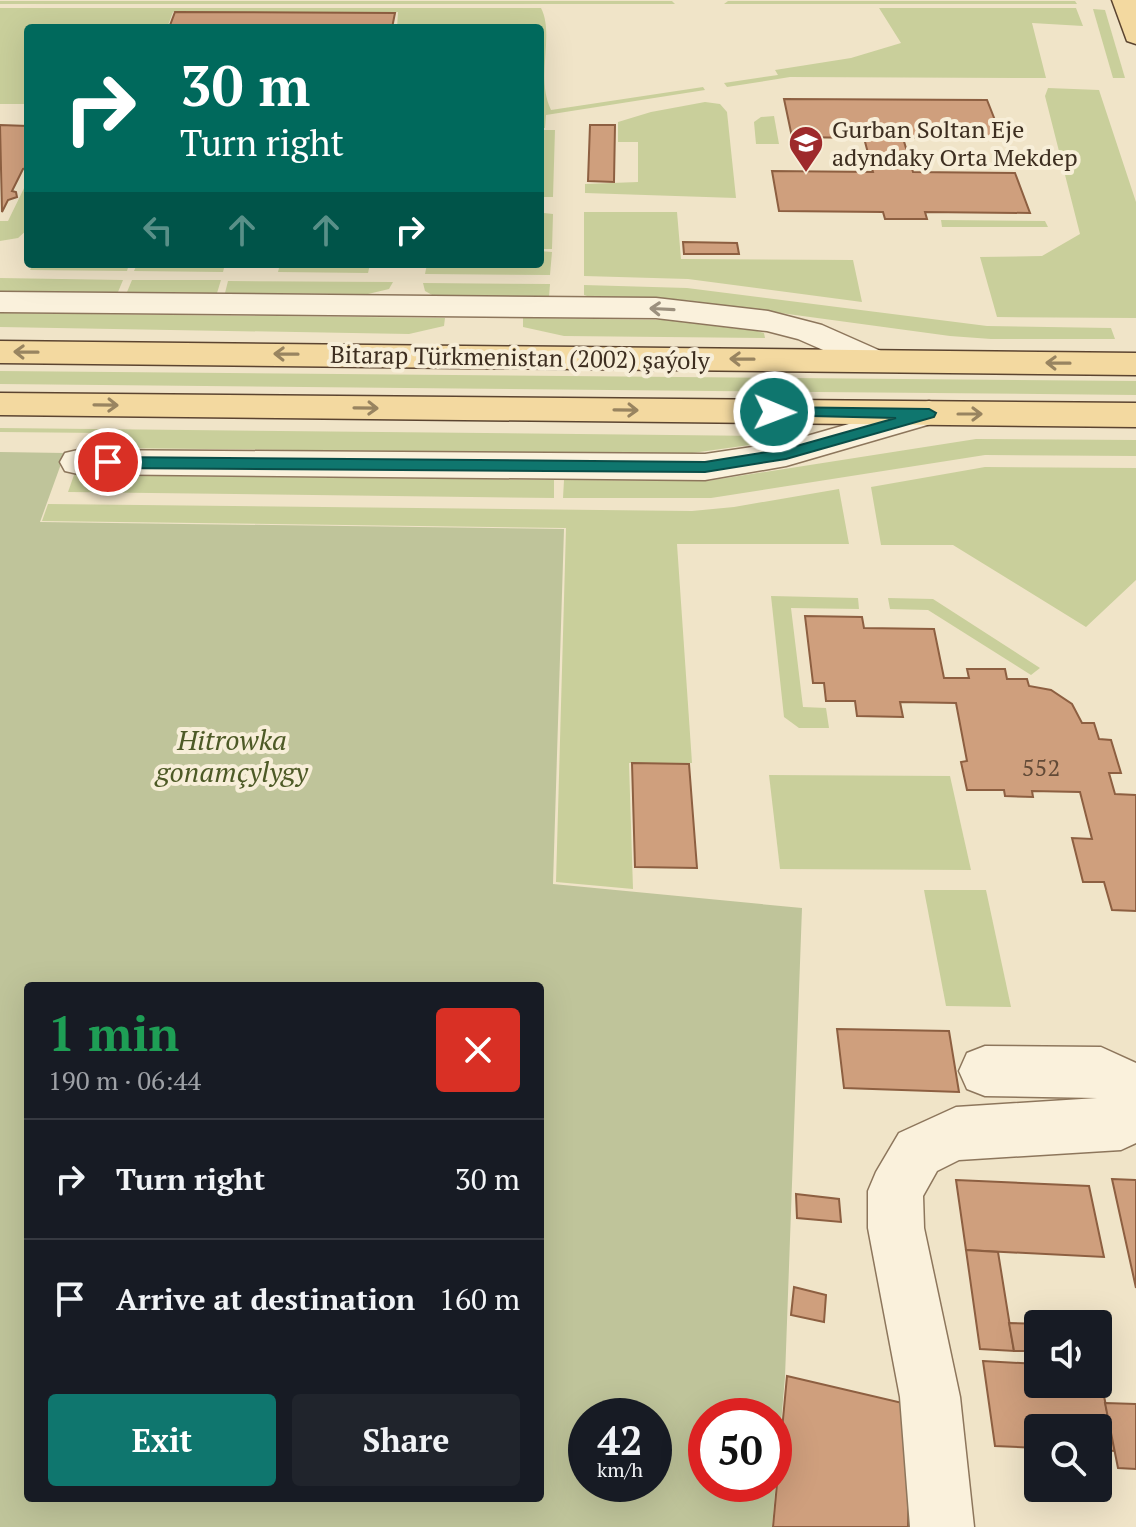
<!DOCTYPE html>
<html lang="en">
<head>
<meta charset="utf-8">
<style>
  :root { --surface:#171b24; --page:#20242c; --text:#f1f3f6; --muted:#9ea1a6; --line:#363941; --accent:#0f766e }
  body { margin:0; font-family:"PT Serif",serif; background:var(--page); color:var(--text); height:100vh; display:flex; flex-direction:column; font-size:30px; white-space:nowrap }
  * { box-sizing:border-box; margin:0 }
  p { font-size:26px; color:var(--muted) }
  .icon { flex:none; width:44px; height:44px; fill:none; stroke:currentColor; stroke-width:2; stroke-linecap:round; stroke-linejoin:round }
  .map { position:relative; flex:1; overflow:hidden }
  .side { position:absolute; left:24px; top:982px; width:520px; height:520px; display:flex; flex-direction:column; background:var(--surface); border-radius:8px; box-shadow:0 8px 32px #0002 }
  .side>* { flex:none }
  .banner { position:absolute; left:24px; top:24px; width:520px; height:244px; border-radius:8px; box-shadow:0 8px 32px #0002; background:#00695c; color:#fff; overflow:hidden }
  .buttons { position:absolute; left:1024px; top:1310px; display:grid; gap:16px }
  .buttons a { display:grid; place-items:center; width:88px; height:88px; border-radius:8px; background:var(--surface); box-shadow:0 8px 32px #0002; font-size:40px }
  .speed { position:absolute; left:568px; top:1398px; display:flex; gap:16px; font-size:40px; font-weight:700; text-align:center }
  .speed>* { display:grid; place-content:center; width:104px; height:104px; border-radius:50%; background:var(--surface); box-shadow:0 8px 32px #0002; line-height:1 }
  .speed small { font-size:20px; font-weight:400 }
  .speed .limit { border:12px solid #d22; background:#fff; color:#111 }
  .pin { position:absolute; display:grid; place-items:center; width:68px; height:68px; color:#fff; margin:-34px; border:4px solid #fff; border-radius:50%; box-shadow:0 2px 8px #0007 }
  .me { position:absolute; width:88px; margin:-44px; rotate:91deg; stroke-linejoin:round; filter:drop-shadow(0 0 6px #0008) }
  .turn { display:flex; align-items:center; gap:28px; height:168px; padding:0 24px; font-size:36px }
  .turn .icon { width:104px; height:104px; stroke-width:2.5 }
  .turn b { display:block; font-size:56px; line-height:68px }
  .lanes { display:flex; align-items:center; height:76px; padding:0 24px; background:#0003; justify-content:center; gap:40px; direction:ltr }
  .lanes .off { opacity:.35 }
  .round { display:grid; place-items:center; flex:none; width:84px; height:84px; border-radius:8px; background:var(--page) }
  .summary { display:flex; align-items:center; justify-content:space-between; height:136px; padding:0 24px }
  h1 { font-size:48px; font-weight:600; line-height:60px; color:#1e9e55 }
  .action { display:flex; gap:16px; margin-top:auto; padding:16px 24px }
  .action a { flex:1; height:92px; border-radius:8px; background:var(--accent); color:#fff; font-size:32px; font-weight:600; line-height:92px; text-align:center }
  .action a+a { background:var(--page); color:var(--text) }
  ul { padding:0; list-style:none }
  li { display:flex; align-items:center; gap:24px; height:120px; padding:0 24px; border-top:2px solid var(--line) }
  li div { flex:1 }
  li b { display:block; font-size:30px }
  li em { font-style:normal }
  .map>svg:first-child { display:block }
  .green { fill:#c9cf9b }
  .cemetery { fill:#bfc49a; fill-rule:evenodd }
  .building { fill:#cf9f7d; stroke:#8d5f41; stroke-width:2 }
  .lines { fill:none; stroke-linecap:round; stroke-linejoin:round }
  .minor-casing { stroke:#8d765c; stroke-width:3 }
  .major-casing { stroke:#5b4430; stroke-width:3 }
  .minor { fill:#faf1dc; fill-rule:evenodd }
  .major { fill:#f3d9a0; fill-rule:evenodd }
  .oneway { stroke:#9c907e }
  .oneway2 { stroke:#988460 }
  .route { fill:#0f766e; stroke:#0a4d48; stroke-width:2 }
  .labels { text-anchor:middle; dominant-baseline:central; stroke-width:8; stroke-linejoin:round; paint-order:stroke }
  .far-poi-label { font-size:24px; fill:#3d2e20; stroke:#f7eed8; text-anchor:start }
  .far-street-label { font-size:24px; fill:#3d2e20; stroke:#f7eed8 }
  .number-label { font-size:24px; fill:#624a37 }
  .park-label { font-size:28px; font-style:italic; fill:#4d5a26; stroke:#f7eed8 }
</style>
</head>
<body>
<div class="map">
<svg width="1136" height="1527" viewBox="0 0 1136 1527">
  <rect width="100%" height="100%" fill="#f0e4c8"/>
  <g class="green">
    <polygon points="0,1 672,1 675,4 0,4"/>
    <polygon points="728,1 1075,1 1077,4 724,4"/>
    <path d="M0,8H541C555,35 535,77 551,110L703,87L705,90L546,115L545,128H540V28H397L398,12H173L167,28H28V104H0Z"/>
    <polygon points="879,8 1076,8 1083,26 1032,23 1046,78 790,77 727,87 724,83 778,75 775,70 851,58 901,43"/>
    <polygon points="1093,9 1105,10 1125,78 1113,78"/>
    <polygon points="1048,88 1099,90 1136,202 1136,318 997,317 980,257 1042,256 1080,234 1045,96"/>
    <polygon points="705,102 720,104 727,112 736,198 585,193 585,184 638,182 638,142 618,142 618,122 651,112"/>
    <polygon points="774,116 779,144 756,144 754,122 761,117"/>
    <polygon points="540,130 555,130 553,197 544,197 544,213 553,214 552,249 540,249"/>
    <polygon points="28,180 28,229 18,238 0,241 0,221 8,221"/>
    <polygon points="584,212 677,212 681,259 853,260 862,302 688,279 584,276"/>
    <polygon points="941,220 1045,221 1048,227 942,227"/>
    <polygon points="540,251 552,252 550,275 425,274 427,264 540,264"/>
    <polygon points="33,264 129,264 127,271 30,270"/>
    <polygon points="137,264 225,264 223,272 134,271"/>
    <polygon points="280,264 370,264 368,273 278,272"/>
    <polygon points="0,278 123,280 118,292 0,291"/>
    <polygon points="132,280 221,280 217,293 127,292"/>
    <polygon points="228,281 393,282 389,289 368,294 225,293"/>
    <polygon points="423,283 550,284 549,297 434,296 425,291"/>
    <polygon points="584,285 687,288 987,326 1111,328 1115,339 991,339 950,336 685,300 590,297 584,295"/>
    <polygon points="0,313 445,318 444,326 409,334 0,327"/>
    <polygon points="523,318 664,320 757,331 764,333 765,338 564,336 523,327"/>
    <polygon points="0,371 1136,381 1136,395 0,384"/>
    <polygon points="0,428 774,436 779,441 685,454 110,448 103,433 0,432"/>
    <polygon points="976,439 1136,440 1136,456 985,455 711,498 563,498 564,480 707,481"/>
    <polygon points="985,467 1136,468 1136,580 1086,627 953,545 881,545 871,487"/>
    <polygon points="74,475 554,480 554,498 68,492"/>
    <polygon points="839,489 849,544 677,544 692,763 629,763 633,889 556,882 566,528 42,521 48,504 692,511 734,507"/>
    <polygon points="771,596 858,598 859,609 791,608 803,707 826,708 829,728 799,728 784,717"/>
    <polygon points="888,598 933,599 1040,668 1031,675 928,610 890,609"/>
    <polygon points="769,775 950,776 971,870 780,869"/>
    <polygon points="924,890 986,890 1011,1007 946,1006"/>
  </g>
  <path class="cemetery" d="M0,452L65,453L40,522L564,529L553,884L802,908L785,1377L772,1527H0ZM28,986H540V1498H28ZM586,1416H654V1484H586ZM706,1416H774V1484H706Z"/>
  <g class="building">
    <polygon points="175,12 395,13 392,28 169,28"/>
    <polygon points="784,99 987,100 1002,138 903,138 913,172 1015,173 1030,213 925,212 927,219 885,219 883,212 779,211 772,171 873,172 864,138 792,137"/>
    <polygon points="0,125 28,126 28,168 23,169 12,191 16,192 17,197 8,200 2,212"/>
    <polygon points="590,125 615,125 614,182 588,181"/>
    <polygon points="683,242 737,243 739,254 684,254"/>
    <polygon points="805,616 862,617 864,628 934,629 944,678 969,678 967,669 1005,669 1007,679 1027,679 1029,686 1051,690 1072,704 1082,723 1094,723 1099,739 1111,740 1121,773 1109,773 1115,794 1136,795 1136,911 1112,910 1104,882 1083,882 1072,838 1092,839 1080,792 1032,791 1033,797 1005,796 1004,790 967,790 961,762 967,761 956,703 900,702 903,717 857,716 855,701 826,701 824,683 813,683"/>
    <polygon points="632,763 689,764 697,868 635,867"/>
    <polygon points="837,1029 949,1031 959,1092 844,1088"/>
    <polygon points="1112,1179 1136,1180 1136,1288"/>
    <polygon points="956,1180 1089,1186 1104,1257 966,1250"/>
    <polygon points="796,1194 839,1199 841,1222 797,1218"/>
    <polygon points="966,1250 998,1252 1014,1351 980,1349"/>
    <polygon points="794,1287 826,1295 824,1322 791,1315"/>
    <polygon points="1009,1323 1045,1324 1038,1324 1038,1351 1014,1351"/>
    <polygon points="983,1361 1038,1364 1038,1384 1098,1384 1098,1366 1115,1451 1098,1450 1098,1428 1038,1428 1038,1448 995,1446"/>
    <polygon points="787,1376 911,1405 908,1527 773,1527"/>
    <polygon points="1105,1403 1136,1404 1136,1469 1118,1468"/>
  </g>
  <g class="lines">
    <defs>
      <g id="minor">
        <polygon points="0,292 656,298 768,311 822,325 883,352 888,360 883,368 871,371 798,339 767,331 656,318 0,312"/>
        <polygon points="929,401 941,405 947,413 941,421 786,466 705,480 78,474 65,471 60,462 65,453 78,450 705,454 786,442"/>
        <polygon points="985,1046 1101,1047 1136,1063 1136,1143 1121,1150 959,1160 937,1171 923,1196 924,1228 960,1397 974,1527 910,1527 900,1397 868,1228 868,1191 876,1172 899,1133 956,1107 1097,1098 985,1096 967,1089 959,1071 967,1053"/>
      </g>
      <g id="major">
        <polygon points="1112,0 1136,0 1136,44 1127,41"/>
        <polygon points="0,341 1136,353 1136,375 0,363"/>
        <polygon points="0,393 1136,403 1136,427 0,415"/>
      </g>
    </defs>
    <use href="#minor" class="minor-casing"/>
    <use href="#major" class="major-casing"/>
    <use href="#minor" class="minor"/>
    <use href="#major" class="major"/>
  </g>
  <defs><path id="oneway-shaft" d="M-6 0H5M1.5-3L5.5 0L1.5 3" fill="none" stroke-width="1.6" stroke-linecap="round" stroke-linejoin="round" transform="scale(2)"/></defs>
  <use class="oneway" href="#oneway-shaft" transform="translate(662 309) rotate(-177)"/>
  <g class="oneway2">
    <use href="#oneway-shaft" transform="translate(26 352) rotate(-179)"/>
    <use href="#oneway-shaft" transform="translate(286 354) rotate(-179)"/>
    <use href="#oneway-shaft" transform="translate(742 359) rotate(-179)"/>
    <use href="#oneway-shaft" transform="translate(1058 363) rotate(-179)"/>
    <use href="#oneway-shaft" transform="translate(106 405) rotate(1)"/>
    <use href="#oneway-shaft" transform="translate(366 408) rotate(1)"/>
    <use href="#oneway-shaft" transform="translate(626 410) rotate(1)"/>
    <use href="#oneway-shaft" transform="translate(970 414)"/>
  </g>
  <polygon class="route" points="774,407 929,409 936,413 934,417 786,459 705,472 108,468 100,462 108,457 705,462 786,449 896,418 769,415 769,408"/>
  <defs>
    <symbol id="school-pin" viewBox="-11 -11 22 30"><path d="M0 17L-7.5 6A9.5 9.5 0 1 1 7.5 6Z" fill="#9e2a2b" stroke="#f7eed8"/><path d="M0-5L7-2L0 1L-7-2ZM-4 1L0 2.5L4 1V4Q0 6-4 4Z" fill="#fff"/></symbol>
  </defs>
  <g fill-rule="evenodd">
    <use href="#school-pin" x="786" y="123" width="40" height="54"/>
  </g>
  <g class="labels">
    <g class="far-poi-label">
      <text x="832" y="129">Gurban Soltan Eje<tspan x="832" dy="28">adyndaky Orta Mekdep</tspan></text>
    </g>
    <g class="far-street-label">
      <text transform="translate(520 357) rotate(1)">Bitarap Türkmenistan (2002) şaýoly</text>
    </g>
    <g class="number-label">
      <text x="1041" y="767">552</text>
    </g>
    <g class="park-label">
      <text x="232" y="739">Hitrowka<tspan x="232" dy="32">gonamçylygy</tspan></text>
    </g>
  </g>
</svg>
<div class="buttons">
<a><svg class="icon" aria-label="sound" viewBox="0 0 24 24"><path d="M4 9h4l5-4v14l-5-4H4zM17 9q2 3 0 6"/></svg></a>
<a><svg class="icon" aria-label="search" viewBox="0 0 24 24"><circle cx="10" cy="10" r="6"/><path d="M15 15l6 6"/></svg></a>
</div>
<div class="speed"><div>42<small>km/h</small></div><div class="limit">50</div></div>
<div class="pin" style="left:108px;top:462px;background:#d93025"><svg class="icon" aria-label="arrive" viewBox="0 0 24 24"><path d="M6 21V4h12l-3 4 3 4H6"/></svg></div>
<svg class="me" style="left:774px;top:412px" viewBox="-20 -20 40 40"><circle r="17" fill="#0f766e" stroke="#fff" stroke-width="3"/><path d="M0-11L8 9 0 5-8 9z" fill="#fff"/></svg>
<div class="banner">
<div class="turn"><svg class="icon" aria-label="right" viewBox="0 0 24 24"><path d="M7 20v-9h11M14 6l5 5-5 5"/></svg><div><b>30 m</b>Turn right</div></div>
<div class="lanes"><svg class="icon off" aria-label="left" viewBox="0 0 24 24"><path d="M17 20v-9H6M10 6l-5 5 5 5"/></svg><svg class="icon off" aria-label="ahead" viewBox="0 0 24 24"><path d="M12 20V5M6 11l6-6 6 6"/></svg><svg class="icon off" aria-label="ahead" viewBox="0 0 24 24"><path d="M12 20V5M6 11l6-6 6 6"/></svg><svg class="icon" aria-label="right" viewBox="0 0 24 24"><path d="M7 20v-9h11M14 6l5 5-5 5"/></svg></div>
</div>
<section class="side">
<div class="summary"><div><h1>1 min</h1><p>190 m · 06:44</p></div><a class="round" style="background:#d93025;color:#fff"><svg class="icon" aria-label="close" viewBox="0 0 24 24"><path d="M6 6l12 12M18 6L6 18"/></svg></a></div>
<ul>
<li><svg class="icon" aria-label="right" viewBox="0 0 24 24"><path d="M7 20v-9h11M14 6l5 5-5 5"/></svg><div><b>Turn right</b></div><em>30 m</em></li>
<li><svg class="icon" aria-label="arrive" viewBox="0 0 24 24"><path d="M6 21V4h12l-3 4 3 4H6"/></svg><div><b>Arrive at destination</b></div><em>160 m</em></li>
</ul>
<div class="action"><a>Exit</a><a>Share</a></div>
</section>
</div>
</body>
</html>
